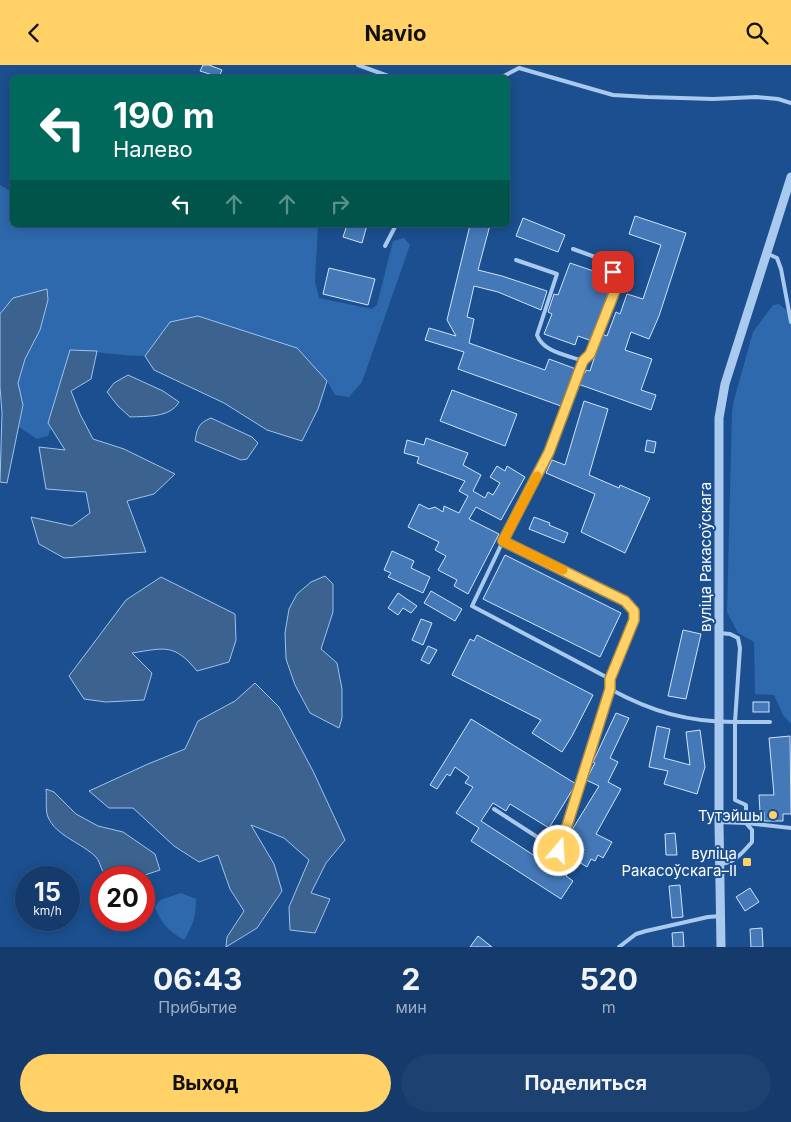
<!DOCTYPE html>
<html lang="ru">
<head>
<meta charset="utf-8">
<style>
  :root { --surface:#143b6b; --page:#1d4271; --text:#f1f3f6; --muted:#9dadc1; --line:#33557e; --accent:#ffd166 }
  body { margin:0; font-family:Inter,sans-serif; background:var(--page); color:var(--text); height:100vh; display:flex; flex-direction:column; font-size:19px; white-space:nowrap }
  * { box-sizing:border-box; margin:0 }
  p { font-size:16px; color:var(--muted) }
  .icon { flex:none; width:28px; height:28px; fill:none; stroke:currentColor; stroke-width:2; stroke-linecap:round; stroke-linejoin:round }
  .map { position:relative; height:882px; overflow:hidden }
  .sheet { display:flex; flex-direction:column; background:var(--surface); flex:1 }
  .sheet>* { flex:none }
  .hud { position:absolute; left:10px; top:10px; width:500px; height:152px; border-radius:8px; box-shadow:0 2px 12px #0003,0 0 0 1px var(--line); background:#00695c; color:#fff; overflow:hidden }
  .speed { position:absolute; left:15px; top:801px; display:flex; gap:10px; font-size:25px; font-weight:700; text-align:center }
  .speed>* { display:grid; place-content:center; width:65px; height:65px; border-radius:50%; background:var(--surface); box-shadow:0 2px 12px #0003,0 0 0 1px var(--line); line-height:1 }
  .speed small { font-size:12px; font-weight:400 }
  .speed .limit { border:8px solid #d22; background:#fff; color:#111 }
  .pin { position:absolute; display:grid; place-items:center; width:42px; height:42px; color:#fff; margin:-21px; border-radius:10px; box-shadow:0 2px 8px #0006 }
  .me { position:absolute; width:55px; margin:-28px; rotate:18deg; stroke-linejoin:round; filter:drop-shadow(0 0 4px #0008) }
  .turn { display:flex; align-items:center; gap:18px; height:105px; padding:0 20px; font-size:22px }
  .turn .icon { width:65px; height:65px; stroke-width:2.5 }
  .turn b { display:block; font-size:35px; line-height:42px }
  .lanes { display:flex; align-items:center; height:48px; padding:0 20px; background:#0003; justify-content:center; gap:25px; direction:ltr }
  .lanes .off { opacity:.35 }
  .eta { display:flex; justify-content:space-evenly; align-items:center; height:85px; text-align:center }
  .eta b { font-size:30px; font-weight:700; line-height:35px }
  .cta { display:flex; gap:10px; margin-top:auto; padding:10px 20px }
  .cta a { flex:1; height:58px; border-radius:30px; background:var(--accent); color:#111; font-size:20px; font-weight:700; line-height:58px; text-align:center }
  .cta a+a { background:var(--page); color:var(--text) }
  header { display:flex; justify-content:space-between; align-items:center; height:65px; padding:0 20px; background:var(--accent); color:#111; font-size:22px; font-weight:700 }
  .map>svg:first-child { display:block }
  .green { fill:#2e69ad }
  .water { fill:#3c6290; stroke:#9cc4f0 }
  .building { fill:#4478b7; stroke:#cfe3fa }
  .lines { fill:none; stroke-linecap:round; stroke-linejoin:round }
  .service { stroke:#a9c9ee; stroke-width:4 }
  .tertiary { stroke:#a9c9ee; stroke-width:9 }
  .route-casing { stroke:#a68842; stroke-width:12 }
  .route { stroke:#ffd166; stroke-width:9 }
  .slow { stroke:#f59e0b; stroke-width:9 }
  .poi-dot { fill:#ffd166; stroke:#1b4f8f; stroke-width:2 }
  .labels { text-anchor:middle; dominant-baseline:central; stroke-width:4; stroke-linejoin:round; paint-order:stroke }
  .street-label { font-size:15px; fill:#fff; stroke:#1b4f8f }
  .poi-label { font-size:15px; fill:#fff; stroke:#1b4f8f; text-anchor:end }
</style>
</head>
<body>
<header><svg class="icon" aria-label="back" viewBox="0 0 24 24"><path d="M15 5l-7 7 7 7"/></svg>Navio<svg class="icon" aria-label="search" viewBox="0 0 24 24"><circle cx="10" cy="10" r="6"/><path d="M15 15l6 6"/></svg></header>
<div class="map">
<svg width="791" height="882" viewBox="0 0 791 882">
  <rect width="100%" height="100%" fill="#1b4f8f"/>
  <g class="green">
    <path d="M0,120L12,127V160H318L315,216L319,233L372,244L377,240L393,176L404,173L410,180L362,317L349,332L335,330L327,316L170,257L145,291C120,291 95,286 71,285L48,357L51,363L48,371L37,374L19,362L23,340L18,318L25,294L40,265L48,235L13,233L0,249Z"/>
    <polygon points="779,239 791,249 791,659 783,650 774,630 755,629 754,577 738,568 727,547 732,348 734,335 753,267 773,240"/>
    <path d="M181,828L196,834C196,852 193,860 184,875C168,865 162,860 155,842L160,835Z"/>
  </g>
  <g class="water">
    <polygon points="47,224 48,235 40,265 25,294 18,318 23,340 7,418 0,417 2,348 0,322 0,249 13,233"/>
    <polygon points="198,251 297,283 327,316 318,344 302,376 267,365 224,338 154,305 145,291 170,257"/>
    <polygon points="70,285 97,286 91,314 71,326 80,349 93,374 124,384 175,409 154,429 127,436 146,487 64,493 39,479 31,452 72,461 90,448 86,427 46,424 39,382 65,385 48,358"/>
    <path d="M128,310L163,326L179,337C170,353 147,351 130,352L118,341L107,327L114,318Z"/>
    <path d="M211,353L252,372L258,378L247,394L241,395L195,376C197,364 198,358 211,353Z"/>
    <polygon points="325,511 333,519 333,547 321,584 337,598 342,624 342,653 339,663 310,648 295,620 286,594 285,568 289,544 297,529 311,517"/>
    <path d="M161,512L235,549L236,575L229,597L197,606C174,578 165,583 132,588L152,608L144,635L106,637L84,634L69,611L126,535Z"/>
    <polygon points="255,618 279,642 313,706 345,775 326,798 311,828 330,834 315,868 290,865 289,842 309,795 284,773 251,760 274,799 282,826 257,863 226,882 227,872 244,846 230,824 218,790 199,797 174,781 133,743 109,743 89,726 148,699 185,684 198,656 235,636"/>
    <path d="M46,724L54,727L76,749L98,761L123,767L155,789L160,805L139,812H107C101,807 101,798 96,792C82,778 56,771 48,752C45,745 47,732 46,724Z"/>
  </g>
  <g class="building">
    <polygon points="203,0 209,0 222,5 219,12 200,6"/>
    <polygon points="635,151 686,168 659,251 649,274 631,267 625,285 652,294 641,325 656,330 651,345 578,319 583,307 585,308 586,305 590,306 602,269 607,271 616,247 620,249 627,229 643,234 661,180 629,169"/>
    <polygon points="523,153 565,170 558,187 516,171"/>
    <polygon points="347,160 367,160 362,178 343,172"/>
    <polygon points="470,160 490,160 478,205 502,211 547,226 541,245 498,227 474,221 467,252 474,254 469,278 545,305 549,294 576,304 561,341 458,304 464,287 425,275 429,263 456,271 447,255"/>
    <polygon points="570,198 611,212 612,216 592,276 578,271 575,280 544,269 552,249 548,247 554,229 558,230"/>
    <polygon points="329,203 375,214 368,240 323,229"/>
    <polygon points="452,325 517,349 505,381 440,356"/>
    <polygon points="584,336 608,344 589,410 619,423 620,420 650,433 625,488 581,467 595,429 546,408 552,395 565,400"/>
    <polygon points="426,373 468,388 463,400 481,410 473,426 485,433 488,427 493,430 500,418 490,412 497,401 505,406 507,401 525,412 501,455 476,442 469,454 499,469 468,529 454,521 457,515 438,505 446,491 435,485 439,477 408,462 419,439 429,444 435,442 443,447 444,441 459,448 468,431 459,426 465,416 417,398 419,392 404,388 407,375 424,380"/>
    <polygon points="647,375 656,377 654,388 645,386"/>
    <polygon points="534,452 550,458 549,460 568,468 564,478 529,464"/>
    <polygon points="392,486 414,496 411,503 430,512 423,528 388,512 391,508 384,505"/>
    <polygon points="505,490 621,548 600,592 483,534"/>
    <polygon points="431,526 462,544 455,556 424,538"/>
    <polygon points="398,528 417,541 411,548 403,543 398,550 388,543"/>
    <polygon points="421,554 432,558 423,580 412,575"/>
    <polygon points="683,565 701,569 686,634 668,631"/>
    <polygon points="477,570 593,630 572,671 562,687 532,668 541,655 452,610 470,574 474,576"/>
    <polygon points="428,581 437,585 429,599 421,595"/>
    <rect x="753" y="637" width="16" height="10"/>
    <polygon points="616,648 629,653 610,693 618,697 608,717 621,724 596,769 612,777 603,793 598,790 595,796 591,794 587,802 574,794 581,781 567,773 599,721 586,715 595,698 593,697"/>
    <polygon points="471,654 576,719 549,763 510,739 506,746 493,738 481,756 555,804 562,794 573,800 566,811 573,816 561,834 471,776 479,763 456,748 473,722 465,718 469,712 455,702 450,711 447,709 437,724 430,720"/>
    <polygon points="657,661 670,664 664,693 690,700 686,667 700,665 705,702 697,729 664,719 668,706 649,702"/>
    <polygon points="790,671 791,749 783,749 783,756 764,756 764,747 760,747 759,730 774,730 769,673"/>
    <polygon points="675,768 677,790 666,790 665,769"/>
    <polygon points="680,820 683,852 672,853 669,821"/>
    <polygon points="750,823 759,837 745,846 736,832"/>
    <polygon points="762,863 763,882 751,882 750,864"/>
    <polygon points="683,867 684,882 673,882 672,868"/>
    <polygon points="478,871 492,882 470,882"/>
  </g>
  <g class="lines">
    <g class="service">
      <polyline points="358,0 391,12"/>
      <polyline points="502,12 519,3 613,30 648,32 713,34 756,32 778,34 791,38"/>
      <polyline points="385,181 396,160"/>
      <polyline points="768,189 777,193 781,204 791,257"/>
      <path d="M516,195L557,209L537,270C543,287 567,290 583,296"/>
      <polyline points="503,476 549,387 583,296 591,289 617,218 609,197 573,184"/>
      <path d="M610,624V614L634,555C634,546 632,541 625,536L503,476L472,541L610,614"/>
      <polyline points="770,657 735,657 735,735 746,740 746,758 791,763"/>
      <path d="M494,744L559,786L610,624C652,647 688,657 735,657L740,583L738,573L730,569L719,568"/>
      <path d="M719,757L746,758L752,765V777C742,788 734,799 719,799"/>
      <polyline points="619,882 636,869 646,866 708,852 721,851"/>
    </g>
    <polyline class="tertiary" points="721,882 719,757 719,353 725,319 791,112"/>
  </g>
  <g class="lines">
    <defs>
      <polyline id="route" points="559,786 610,624 610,614 634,555 634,546 625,536 503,476 549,387 583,296 590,289 618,218 613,207"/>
    </defs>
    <use href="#route" class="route-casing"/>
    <use href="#route" class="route"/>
    <polyline class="slow" points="537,411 503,476 563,505"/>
  </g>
  <g class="poi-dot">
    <circle cx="773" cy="750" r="5"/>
    <rect x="742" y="792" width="10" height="10" rx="2.5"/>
  </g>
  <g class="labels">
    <g class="street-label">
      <text transform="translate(705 492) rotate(-90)">вуліца Ракасоўскага</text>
    </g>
    <g class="poi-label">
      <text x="763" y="750">Тутэйшы</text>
      <text x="737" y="788">вуліца<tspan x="737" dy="17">Ракасоўскага–II</tspan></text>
    </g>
  </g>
</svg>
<div class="speed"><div>15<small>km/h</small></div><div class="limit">20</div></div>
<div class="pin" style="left:613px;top:207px;background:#d93025"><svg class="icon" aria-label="arrive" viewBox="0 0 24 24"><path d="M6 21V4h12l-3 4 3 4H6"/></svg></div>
<svg class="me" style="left:559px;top:786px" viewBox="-20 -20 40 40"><circle r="17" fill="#ffd166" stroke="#fff" stroke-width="3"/><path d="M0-11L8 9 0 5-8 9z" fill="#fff"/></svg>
<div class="hud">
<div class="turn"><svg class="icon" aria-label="left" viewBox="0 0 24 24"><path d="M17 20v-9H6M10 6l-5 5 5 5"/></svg><div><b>190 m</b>Налево</div></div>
<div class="lanes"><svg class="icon" aria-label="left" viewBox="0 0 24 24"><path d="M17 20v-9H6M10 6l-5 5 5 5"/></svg><svg class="icon off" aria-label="ahead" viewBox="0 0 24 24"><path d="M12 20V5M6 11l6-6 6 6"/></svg><svg class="icon off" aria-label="ahead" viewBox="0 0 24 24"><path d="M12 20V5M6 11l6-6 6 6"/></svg><svg class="icon off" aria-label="right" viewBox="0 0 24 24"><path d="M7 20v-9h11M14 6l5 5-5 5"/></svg></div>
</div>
</div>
<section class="sheet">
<div class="eta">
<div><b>06:43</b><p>Прибытие</p></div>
<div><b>2</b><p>мин</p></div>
<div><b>520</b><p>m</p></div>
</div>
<div class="cta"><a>Выход</a><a>Поделиться</a></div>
</section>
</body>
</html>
